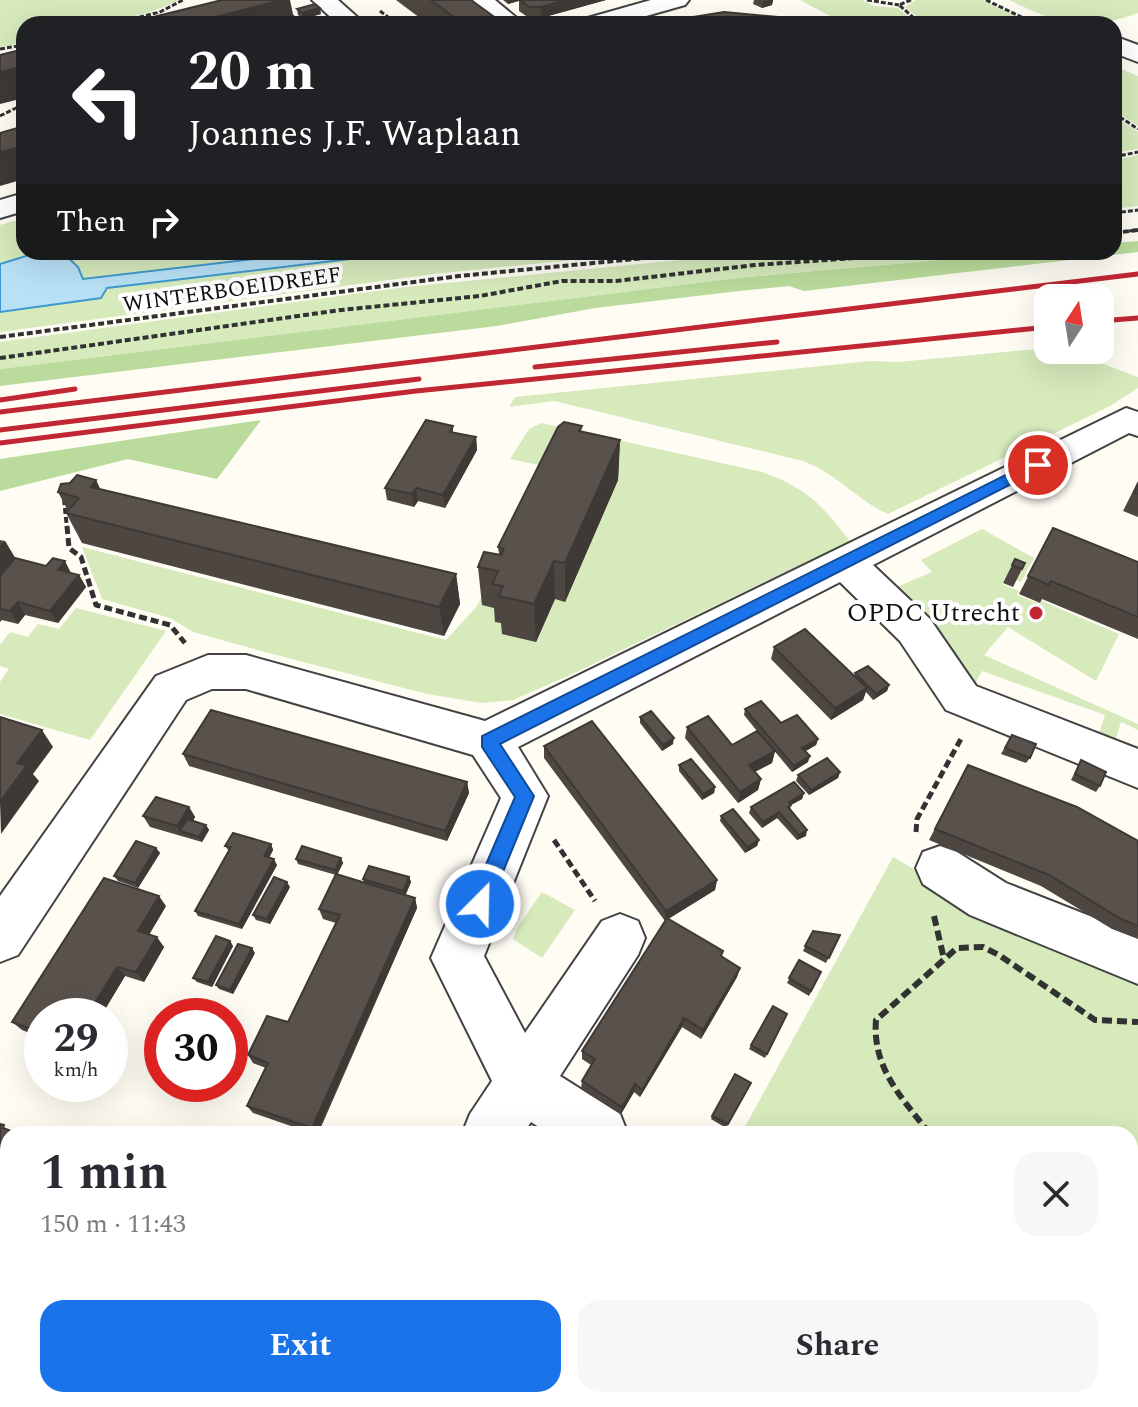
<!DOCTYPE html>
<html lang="en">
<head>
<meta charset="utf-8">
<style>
  :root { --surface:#fff; --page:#f7f7f7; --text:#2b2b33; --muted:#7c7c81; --accent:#1a73e8 }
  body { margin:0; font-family:Spectral,serif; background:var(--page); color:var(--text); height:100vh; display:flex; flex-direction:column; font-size:30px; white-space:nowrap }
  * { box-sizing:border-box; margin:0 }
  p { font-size:26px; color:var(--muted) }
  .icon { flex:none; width:44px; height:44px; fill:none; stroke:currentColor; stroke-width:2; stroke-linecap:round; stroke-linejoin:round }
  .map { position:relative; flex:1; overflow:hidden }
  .side { position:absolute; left:0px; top:1126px; width:1138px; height:282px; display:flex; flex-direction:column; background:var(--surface); border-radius:24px 24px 0 0; box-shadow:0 8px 32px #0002 }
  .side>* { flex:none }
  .top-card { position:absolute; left:16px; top:16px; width:1106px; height:244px; border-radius:24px; box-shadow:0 8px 32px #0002; background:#202124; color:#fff; overflow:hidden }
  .needle { width:52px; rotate:12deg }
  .buttons { position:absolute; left:1034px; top:284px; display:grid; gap:16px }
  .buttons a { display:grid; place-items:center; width:80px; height:80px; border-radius:16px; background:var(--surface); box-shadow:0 8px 32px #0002; font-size:40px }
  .speed { position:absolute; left:24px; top:998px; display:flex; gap:16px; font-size:40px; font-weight:700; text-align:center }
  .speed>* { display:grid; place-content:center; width:104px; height:104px; border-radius:50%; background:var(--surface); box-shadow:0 8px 32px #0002; line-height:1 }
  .speed small { font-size:20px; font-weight:400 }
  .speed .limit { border:12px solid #d22; background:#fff; color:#111 }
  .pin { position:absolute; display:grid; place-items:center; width:68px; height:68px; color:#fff; margin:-34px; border:4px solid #fff; border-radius:50%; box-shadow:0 2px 8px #0007 }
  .me { position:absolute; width:88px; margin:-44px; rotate:23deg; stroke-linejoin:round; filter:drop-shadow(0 0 6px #0008) }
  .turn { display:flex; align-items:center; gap:28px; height:168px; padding:0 40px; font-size:36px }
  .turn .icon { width:104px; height:104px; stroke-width:2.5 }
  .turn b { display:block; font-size:56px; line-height:68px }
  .then { display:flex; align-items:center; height:76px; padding:0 40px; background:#0003; gap:16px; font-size:30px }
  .round { display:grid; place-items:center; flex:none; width:84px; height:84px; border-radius:24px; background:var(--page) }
  .head { display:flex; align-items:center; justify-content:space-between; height:136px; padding:0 40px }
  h1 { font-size:48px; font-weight:700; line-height:60px }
  .primary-button { display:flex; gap:16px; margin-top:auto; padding:16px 40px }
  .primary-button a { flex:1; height:92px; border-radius:24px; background:var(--accent); color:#fff; font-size:32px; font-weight:700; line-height:92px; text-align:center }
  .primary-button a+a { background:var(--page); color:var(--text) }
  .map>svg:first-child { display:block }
  .green { fill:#d6eabc }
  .forest { fill:#badb9b }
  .water { fill:#b8e1f6; stroke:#3f99ce; stroke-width:2 }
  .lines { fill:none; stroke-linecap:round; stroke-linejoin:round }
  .minor-casing { stroke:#434343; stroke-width:4 }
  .path-far3 { stroke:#323232; stroke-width:3; stroke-dasharray:5 2; stroke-linecap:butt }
  .path-far2 { stroke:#323232; stroke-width:4; stroke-dasharray:6 3; stroke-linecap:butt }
  .path-far1 { stroke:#323232; stroke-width:5; stroke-dasharray:8 4; stroke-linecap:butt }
  .path { stroke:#323232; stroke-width:6; stroke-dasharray:10 5; stroke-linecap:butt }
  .minor { fill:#fff; fill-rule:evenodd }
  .rail { stroke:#c12733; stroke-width:5 }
  .wall { fill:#4d4641 }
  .shaded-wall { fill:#3e3935 }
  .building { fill:#59514c; stroke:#3e3935; stroke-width:2 }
  .route { fill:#1a73e8; stroke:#114b97; stroke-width:2 }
  .poi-dot { fill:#c12733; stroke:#fff; stroke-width:3 }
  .labels { text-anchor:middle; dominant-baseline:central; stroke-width:8; stroke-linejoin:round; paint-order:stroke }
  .far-street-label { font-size:22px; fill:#101010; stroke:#fff }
  .poi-label { font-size:26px; fill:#101010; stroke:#fff; text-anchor:end }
</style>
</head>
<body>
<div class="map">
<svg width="1138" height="1407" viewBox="0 0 1138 1407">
  <rect width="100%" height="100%" fill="#fffcf4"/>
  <g class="green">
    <path d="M0,0H179C129,25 79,24 24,24V43L0,47Z"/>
    <polygon points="800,0 862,0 874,6 898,8 917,24 845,24"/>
    <polygon points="916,0 982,0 1032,24 926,24 905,7"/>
    <path d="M1009,0H1138V13C1081,33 1062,25 1009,0Z"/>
    <polygon points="1114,66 1138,76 1138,126 1114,110"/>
    <polygon points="1114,116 1138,132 1138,149 1114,153"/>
    <polygon points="1138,155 1138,206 1114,209 1114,160"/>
    <polygon points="24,218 24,252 39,252 0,264 0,225"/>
    <polygon points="62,252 170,257 314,252 83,280 78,267"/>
    <polygon points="408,252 653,252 434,274 0,332 0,312 101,298 107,288"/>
    <polygon points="761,252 1029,252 737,278 0,369 0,342 406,287"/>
    <path d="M1048,348L1067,350L1138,377V388L1110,406L888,514C857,500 836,473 803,461L554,401L509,407L515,397L870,361L898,362Z"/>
    <path d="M541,423L762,472C807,488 821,504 850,541L568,676L513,700L482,703L427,694L261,651L193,632L170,618L102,599L82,547L446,640L477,606L544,466L510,459L529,429Z"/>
    <polygon points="982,529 1034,558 1021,582 1006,576 1002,584 1019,591 1017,595 1040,604 1042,601 1119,634 1096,681 1008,627 984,655 1138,724 1138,730 1121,722 1114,744 1098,736 1105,715 982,671 973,687 890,590 932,572 921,560"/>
    <polygon points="76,608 166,631 90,740 0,714 0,682 9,669 0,666 0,645 10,632 28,637 38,624 59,629"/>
    <polygon points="893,857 985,910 1138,973 1138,1184 1130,1201 1130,1134 741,1134"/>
    <polygon points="542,892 575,910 542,958 513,939 517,928"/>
  </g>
  <g class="forest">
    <polygon points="1138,241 1138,252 804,291 789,286 739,291 595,308 497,326 0,386 0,369 737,278 1029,252 1114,252 1114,243"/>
    <polygon points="261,420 217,479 128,459 0,491 0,459"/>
  </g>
  <polygon class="water" points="39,252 62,252 78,267 83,279 314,252 408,252 107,288 101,298 0,312 0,264"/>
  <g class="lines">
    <defs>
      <g id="minor">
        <polygon points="312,0 338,0 365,24 338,24"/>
        <polygon points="468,0 495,0 524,24 497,24"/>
        <polygon points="651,0 689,0 685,5 618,24 580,24 584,19"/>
        <polygon points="1114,36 1138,45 1138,62 1114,53"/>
        <polygon points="24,193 24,211 0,218 0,200"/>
        <polygon points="1126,408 1138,412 1138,436 1129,433 873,565 930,619 976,686 1138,749 1138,788 946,710 900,641 840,582 518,747 548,796 484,956 525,1033 602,921 620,914 638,921 645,938 638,955 560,1076 620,1114 628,1134 550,1134 531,1122 523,1134 462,1134 470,1114 492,1081 431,958 501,798 473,755 246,689 212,689 186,700 18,955 0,962 0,896 156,676 208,655 246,655 485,721"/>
        <polygon points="940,846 957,852 1006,883 1138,935 1138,984 970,915 923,884 916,868 923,852"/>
        <polygon points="1138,1216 1138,1293 1130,1296 1130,1219"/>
        <polygon points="979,1400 1051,1400 1054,1407 982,1407"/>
        <polygon points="1065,1400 1129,1400 1127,1407 1063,1407"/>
      </g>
    </defs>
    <use href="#minor" class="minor-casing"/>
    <g class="path-far3">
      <polyline points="867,0 899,5"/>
      <polyline points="911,0 899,5 921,24"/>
      <polyline points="986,0 1036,24"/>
      <polyline points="380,11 397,24"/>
      <polyline points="290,14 302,24"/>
      <polyline points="112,24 160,12 183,0"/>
      <polyline points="0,49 24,45"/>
      <polyline points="1114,113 1138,129"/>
      <polyline points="0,116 24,104"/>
      <polyline points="1114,157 1138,152"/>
      <polyline points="1114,213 1138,210"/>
      <polyline points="1129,231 1138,230"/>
    </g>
    <g class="path-far2">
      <polyline points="1114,233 1138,230"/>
      <polyline points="134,252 213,252"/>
      <polyline points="0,337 459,276 707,252"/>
      <polyline points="0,358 341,310 480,296 562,281 616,281 755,265 942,252"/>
      <polyline points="64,499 67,528"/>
    </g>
    <g class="path-far1">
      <polyline points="67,526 69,548 81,557 96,605 170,625 185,643"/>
      <polyline points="916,832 917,819 962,737"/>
      <polyline points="554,840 595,901"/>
    </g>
    <g class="path">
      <polyline points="934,916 944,959"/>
      <path d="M930,1134C902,1098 872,1068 876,1020L957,948L983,947L999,955L1095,1020L1138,1022"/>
      <polyline points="309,1407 313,1400"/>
    </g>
    <use href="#minor" class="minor"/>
    <g class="rail">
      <polyline points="1100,321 1138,318"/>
      <polyline points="535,367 777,342"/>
      <polyline points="0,400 75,389"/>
      <polyline points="0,412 1138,274"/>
      <polyline points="0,430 419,379"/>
      <polyline points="0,443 416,391 1048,327"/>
    </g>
  </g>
  <g class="wall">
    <polygon points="396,0 471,0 493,16 493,24 428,24"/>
    <polygon points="503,0 606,0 541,18 529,18 519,11 519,1 508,4"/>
    <polygon points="754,0 773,0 772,5 762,8 753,4"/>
    <polygon points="297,9 321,14 303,19 298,15"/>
    <polygon points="453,426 453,432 476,437 477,450 445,508 418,501 414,507 387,500 385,488"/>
    <polygon points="582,426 581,432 620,440 618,480 565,602 555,599 536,642 502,634 501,623 495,622 494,608 482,605 478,567 499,554 498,547"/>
    <polygon points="96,480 100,489 456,574 460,604 444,636 82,543 66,513 68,511 58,492"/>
    <polygon points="1138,481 1138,517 1123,511"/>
    <polygon points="1053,528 1138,562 1138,639 1042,599 1040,603 1019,594"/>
    <polygon points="0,540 5,541 15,558 79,575 86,587 58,623 25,615 18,624 2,620 0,622"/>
    <polygon points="1015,559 1025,563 1013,587 1003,583"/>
    <polygon points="774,647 854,676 855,673 889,685 887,691 873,700 866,692 863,700 831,720 771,659"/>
    <polygon points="745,709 818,739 816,745 805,751 808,762 792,772 772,748 775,751 772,763 755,772 761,779 758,790 738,803 685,738 687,727 732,745 757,731 744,715"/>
    <polygon points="640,717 673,744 662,751 640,723"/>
    <polygon points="1012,735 1030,758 1026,763 1001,754"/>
    <polygon points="544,746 717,880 715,890 668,919 722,957 740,968 737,977 701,1039 682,1027 640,1097 634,1092 621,1114 581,1089 582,1081 591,1065 582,1059 582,1051 665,921 544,758"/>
    <polygon points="183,754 467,782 469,793 447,841 189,766"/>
    <polygon points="1081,760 1100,786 1096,792 1071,780"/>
    <polygon points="679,765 715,787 714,793 702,800 679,771"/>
    <polygon points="968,765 1138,841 1138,939 1112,929 1041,886 929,840"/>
    <polygon points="840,772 838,778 809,795 796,781 798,775"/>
    <polygon points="804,793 802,799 791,805 790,810 806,836 797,840 777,818 762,828 749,813 751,807"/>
    <polygon points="189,807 195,817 193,821 206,825 209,830 202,842 150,827 143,816"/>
    <polygon points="721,816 759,840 757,846 745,853 720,821"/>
    <polygon points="271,844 273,850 269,858 277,865 242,929 198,916 195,911 229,851 225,846"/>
    <polygon points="156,848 160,853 138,888 118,881 114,876"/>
    <polygon points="341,858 343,863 337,875 364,883 363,879 409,877 411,882 405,896 415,898 417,908 318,1134 314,1134 253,1113 247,1106 266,1068 253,1063 248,1055 288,1022 336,923 323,919 319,909 336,875 298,864 296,859"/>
    <polygon points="290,887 270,924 256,920 253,915"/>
    <polygon points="166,906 149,935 164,947 144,982 125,976 101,1016 42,1016 42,1038 22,1030 12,1022"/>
    <polygon points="813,931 840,935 826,963 803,951"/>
    <polygon points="230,941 233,946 212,987 197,982 193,978"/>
    <polygon points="255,953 233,994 219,989 216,985"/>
    <polygon points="799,960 821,972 809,996 787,983"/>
    <polygon points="787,1014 765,1058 749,1049 751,1045"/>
    <polygon points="751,1083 726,1128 711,1119 712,1116"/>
    <polygon points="791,1400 892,1400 889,1407 801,1407"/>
  </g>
  <g class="shaded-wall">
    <polygon points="282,0 290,0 295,24 188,24"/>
    <polygon points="508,0 521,0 508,4"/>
    <polygon points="564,0 606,0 541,18 541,7"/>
    <polygon points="769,0 773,0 772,5 762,8 763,2"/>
    <polygon points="320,8 321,14 303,19 302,13"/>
    <polygon points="493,16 493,24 463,24"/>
    <polygon points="24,66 24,98 0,104 0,72"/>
    <polygon points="24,146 24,179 0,186 0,152"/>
    <polygon points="476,437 477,450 445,508 443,495"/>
    <polygon points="620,440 618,480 565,602 565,563"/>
    <polygon points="96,480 110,510 91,487"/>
    <polygon points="416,488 418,501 414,507 412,494"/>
    <polygon points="5,541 23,571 0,598 0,546"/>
    <polygon points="65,561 71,573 58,570"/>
    <polygon points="554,561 555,599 536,642 534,604"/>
    <polygon points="456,574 460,604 444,636 439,607"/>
    <polygon points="79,575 86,587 58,623 50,611"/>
    <polygon points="18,602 25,615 18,624 10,611"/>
    <polygon points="889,685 887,691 873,700 876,694"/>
    <polygon points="867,688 863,700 831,720 835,708"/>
    <polygon points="42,730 53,747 33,774 39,781 1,834 0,802 17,763"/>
    <polygon points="674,738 673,744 662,751 663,745"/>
    <polygon points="818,739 816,745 801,754 802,748"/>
    <polygon points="775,751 772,763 746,776 749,765"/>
    <polygon points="810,756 808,762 792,772 794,766"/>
    <polygon points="840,772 838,778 809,795 811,790"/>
    <polygon points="761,779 758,790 738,803 740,792"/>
    <polygon points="467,782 469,793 447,841 445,831"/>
    <polygon points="715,787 714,793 702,800 703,794"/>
    <polygon points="804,793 802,799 787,807 789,802"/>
    <polygon points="189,807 195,817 186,833 180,831 177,826"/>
    <polygon points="779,812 777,818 762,828 763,822"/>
    <polygon points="206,825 209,830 202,842 199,837"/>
    <polygon points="807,830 806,836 797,840 799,835"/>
    <polygon points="759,840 757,846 745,853 747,847"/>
    <polygon points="271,844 273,850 267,861 264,856"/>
    <polygon points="156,848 160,853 138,888 135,883"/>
    <polygon points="341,858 343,863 337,875 335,870"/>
    <polygon points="274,859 277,865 242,929 239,924"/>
    <polygon points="409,877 411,882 405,896 403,891"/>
    <polygon points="717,880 715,890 665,921 666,911"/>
    <polygon points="287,882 290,887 270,924 267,919"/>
    <polygon points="159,896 166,906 145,941 138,931"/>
    <polygon points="415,898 417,908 316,1134 312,1128"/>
    <polygon points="157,937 164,947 144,982 136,972"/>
    <polygon points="230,941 233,946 212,987 208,982"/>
    <polygon points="252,948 255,953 233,994 230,990"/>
    <polygon points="117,967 125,976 101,1016 87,1016"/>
    <polygon points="740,968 737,977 701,1039 703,1030"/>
    <polygon points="684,1018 682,1027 640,1097 642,1090"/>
    <polygon points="635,1084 634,1092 621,1114 622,1107"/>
  </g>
  <g class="building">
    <polygon points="222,0 282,0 188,24 125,24"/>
    <polygon points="431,0 471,0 493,16 463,24"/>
    <polygon points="520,0 564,0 541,7 529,7"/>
    <polygon points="315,4 320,8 302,13 297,9"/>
    <polygon points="724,12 778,17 795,24 679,24 687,18"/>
    <polygon points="24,49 24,66 0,72 0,55"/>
    <polygon points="24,126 24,146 0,152 0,133"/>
    <polygon points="426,420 453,426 450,432 476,437 443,495 416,488 412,494 385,488"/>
    <polygon points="564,422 582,426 579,431 620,440 565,563 554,561 534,604 499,596 503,586 492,584 498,571 478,567 484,552 501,555 504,549 498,547 558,427"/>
    <polygon points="77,475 96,480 91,487 456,574 439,607 66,513 79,498 58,492 61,484 70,483"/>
    <polygon points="1138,483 1138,494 1134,493"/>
    <polygon points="1053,528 1138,562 1138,617 1051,581 1049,585 1028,576"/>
    <polygon points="15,558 46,566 53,558 65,561 58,570 79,575 50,611 18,602 10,611 0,609 0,576"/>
    <polygon points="1015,559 1025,563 1022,569 1012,565"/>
    <polygon points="805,629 867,688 835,708 774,647"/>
    <polygon points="868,666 889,685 876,694 855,673"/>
    <polygon points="761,701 781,723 797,715 818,739 802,748 810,756 794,766 745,709"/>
    <polygon points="211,710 467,782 445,831 183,754"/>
    <polygon points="651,711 674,738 663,745 640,717"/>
    <polygon points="708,716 732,745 757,731 775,751 749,765 761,779 740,792 687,727"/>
    <polygon points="0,717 42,730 17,763 27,765 0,802"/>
    <polygon points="592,721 717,880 666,911 544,746"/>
    <polygon points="1012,735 1036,744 1030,758 1005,748"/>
    <polygon points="827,758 840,772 811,790 798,775"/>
    <polygon points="691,759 715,787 703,794 679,765"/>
    <polygon points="1081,760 1106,772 1100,786 1075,774"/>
    <polygon points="968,765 1077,807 1138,841 1138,926 1121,919 1049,875 935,829"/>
    <polygon points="794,782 804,793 789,802 791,805 788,807 807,830 799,835 779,812 763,822 751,807"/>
    <polygon points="156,797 189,807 177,826 143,816"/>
    <polygon points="733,809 759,840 747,847 721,816"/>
    <polygon points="187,819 206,825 199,837 180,831"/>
    <polygon points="233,833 271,844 264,856 274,859 239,924 195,911 231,847 225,846"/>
    <polygon points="136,841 156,848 135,883 114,876"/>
    <polygon points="302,846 341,858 335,870 296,859"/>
    <polygon points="369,866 409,877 403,891 363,879"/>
    <polygon points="336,874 415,898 312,1128 247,1106 268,1063 248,1055 267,1016 288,1022 340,915 319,909"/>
    <polygon points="274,877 287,882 267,919 253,915"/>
    <polygon points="104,878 159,896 138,931 157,937 136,972 117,967 87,1016 42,1016 42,1033 12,1022"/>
    <polygon points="667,918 723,951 721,956 740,968 703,1030 684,1018 642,1090 635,1084 622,1107 582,1081 595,1059 582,1051"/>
    <polygon points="813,931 840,935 829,958 805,946"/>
    <polygon points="216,936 230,941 208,982 193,978"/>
    <polygon points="238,944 252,948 230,990 216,985"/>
    <polygon points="799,960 821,972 811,991 789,978"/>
    <polygon points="773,1006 787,1014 767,1054 751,1045"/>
    <polygon points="177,1008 191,1013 189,1016 173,1016"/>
    <polygon points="162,1035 162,1055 153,1052"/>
    <polygon points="735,1074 751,1083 728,1124 712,1116"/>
    <polygon points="0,1124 4,1125 3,1128 19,1134 8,1134 8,1283 0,1280"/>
    <polygon points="361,1400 457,1400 456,1402 462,1407 370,1407"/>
    <polygon points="556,1400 579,1400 576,1407 552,1407"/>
    <polygon points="799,1400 892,1400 889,1407 809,1407"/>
    <polygon points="902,1400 912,1400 921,1407 899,1407"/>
  </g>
  <polygon class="route" points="1038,459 1043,461 1043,468 500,744 534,796 487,911 472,911 469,904 515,797 482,747 482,736"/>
  <circle class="poi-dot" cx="1036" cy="613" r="8"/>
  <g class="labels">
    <g class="far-street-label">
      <text transform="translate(232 290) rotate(-8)">WINTERBOEIDREEF</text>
    </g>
    <g class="poi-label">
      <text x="1020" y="613">OPDC Utrecht</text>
    </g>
  </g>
</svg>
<div class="buttons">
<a><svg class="needle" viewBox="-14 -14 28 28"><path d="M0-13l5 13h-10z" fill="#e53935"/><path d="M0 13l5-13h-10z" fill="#7c7c81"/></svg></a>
</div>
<div class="speed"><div>29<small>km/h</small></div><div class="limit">30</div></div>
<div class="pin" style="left:1038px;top:465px;background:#d93025"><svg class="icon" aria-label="arrive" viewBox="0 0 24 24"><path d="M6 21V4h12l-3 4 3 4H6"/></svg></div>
<svg class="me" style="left:480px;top:904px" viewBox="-20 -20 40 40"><circle r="17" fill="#1a73e8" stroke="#fff" stroke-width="3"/><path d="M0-11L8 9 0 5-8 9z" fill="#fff"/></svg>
<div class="top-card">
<div class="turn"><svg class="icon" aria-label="left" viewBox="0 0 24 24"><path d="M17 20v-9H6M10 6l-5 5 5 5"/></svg><div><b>20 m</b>Joannes J.F. Waplaan</div></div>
<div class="then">Then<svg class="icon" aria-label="right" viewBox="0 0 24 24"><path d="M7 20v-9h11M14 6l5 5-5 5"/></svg></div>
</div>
<section class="side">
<div class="head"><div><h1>1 min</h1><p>150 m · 11:43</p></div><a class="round"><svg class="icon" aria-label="close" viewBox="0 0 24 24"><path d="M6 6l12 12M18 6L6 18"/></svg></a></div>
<div class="primary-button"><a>Exit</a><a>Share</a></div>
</section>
</div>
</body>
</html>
